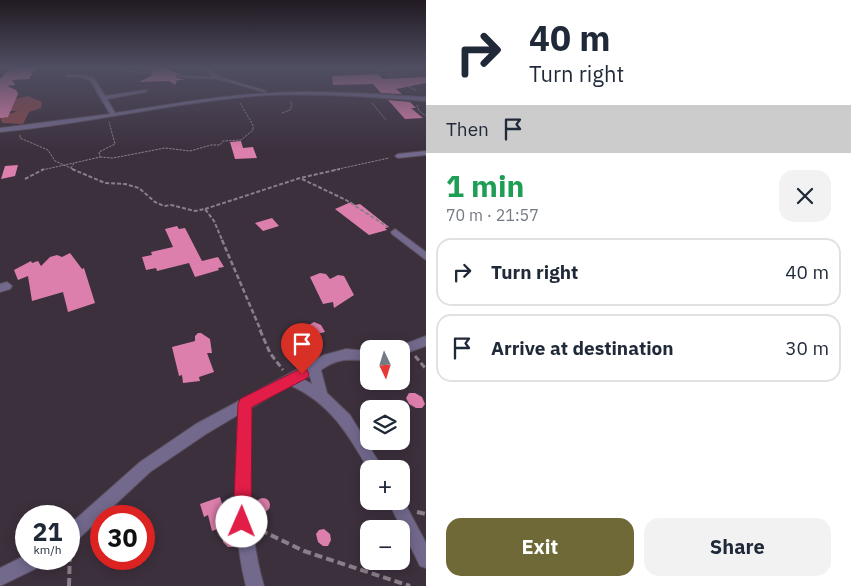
<!DOCTYPE html>
<html lang="en">
<head>
<meta charset="utf-8">
<style>
  :root { --surface:#fff; --page:#f2f2f3; --text:#1f2937; --muted:#747a83; --line:#e0e1e3; --accent:#6e6937 }
  body { margin:0; font-family:"IBM Plex Sans",sans-serif; background:var(--page); color:var(--text); height:100vh; display:flex; flex-direction:column; font-size:19px; white-space:nowrap }
  * { box-sizing:border-box; margin:0 }
  p { font-size:16px; color:var(--muted) }
  .icon { flex:none; width:28px; height:28px; fill:none; stroke:currentColor; stroke-width:2; stroke-linecap:round; stroke-linejoin:round }
  .map { position:relative; flex:1; overflow:hidden }
  .panel { display:flex; flex-direction:column; background:var(--surface); width:425px }
  .panel>* { flex:none }
  .banner { background:#fff; color:var(--text); overflow:hidden }
  .needle { width:32px; rotate:176deg }
  .buttons { position:absolute; left:360px; top:340px; display:grid; gap:10px }
  .buttons a { display:grid; place-items:center; width:50px; height:50px; border-radius:10px; background:var(--surface); box-shadow:0 2px 12px #0003; font-size:25px }
  .speed { position:absolute; left:15px; top:505px; display:flex; gap:10px; font-size:25px; font-weight:700; text-align:center }
  .speed>* { display:grid; place-content:center; width:65px; height:65px; border-radius:50%; background:var(--surface); box-shadow:0 2px 12px #0003; line-height:1 }
  .speed small { font-size:12px; font-weight:400 }
  .speed .limit { border:8px solid #d22; background:#fff; color:#111 }
  .pin { position:absolute; display:grid; place-items:center; width:42px; height:42px; color:#fff; margin:-51px -21px; border-radius:50% 50% 50% 0; rotate:-45deg; box-shadow:0 0 5px #0007 }
  .pin .icon { rotate:45deg }
  .me { position:absolute; width:55px; margin:-28px; rotate:1deg; stroke-linejoin:round; filter:drop-shadow(0 0 4px #0008) }
  .turn { display:flex; align-items:center; gap:18px; height:105px; padding:0 20px; font-size:22px }
  .turn .icon { width:65px; height:65px; stroke-width:2.5 }
  .turn b { display:block; font-size:35px; line-height:42px }
  .then { display:flex; align-items:center; height:48px; padding:0 20px; background:#0003; gap:10px; font-size:19px }
  .round { display:grid; place-items:center; flex:none; width:52px; height:52px; border-radius:15px; background:var(--page) }
  .overview { display:flex; align-items:center; justify-content:space-between; height:85px; padding:0 20px }
  h1 { font-size:30px; font-weight:800; line-height:38px; color:#1e9e55 }
  .button { display:flex; gap:10px; margin-top:auto; padding:10px 20px }
  .button a { flex:1; height:58px; border-radius:15px; background:var(--accent); color:#fff; font-size:20px; font-weight:800; line-height:58px; text-align:center }
  .button a+a { background:var(--page); color:var(--text) }
  ul { padding:0; list-style:none }
  li { display:flex; align-items:center; gap:15px; height:68px; margin:0 10px 8px; padding:0 10px; border:2px solid var(--line); border-radius:15px }
  li div { flex:1 }
  li b { display:block; font-size:19px }
  li em { font-style:normal }
  main { display:flex; flex:1; min-height:0 }
  .map>svg:first-child { display:block }
  .green { fill:#87474a }
  .building { fill:#dd7fac }
  .lines { fill:none; stroke-linecap:round; stroke-linejoin:round }
  .minor-casing { stroke:#594e5a; stroke-width:2 }
  .path-far4 { stroke:#897f8a; stroke-width:1; stroke-dasharray:2.5 1; stroke-linecap:butt }
  .path-far3 { stroke:#897f8a; stroke-width:2; stroke-dasharray:4 2; stroke-linecap:butt }
  .path-far2 { stroke:#897f8a; stroke-width:2.5; stroke-dasharray:5 2.5; stroke-linecap:butt }
  .path-far1 { stroke:#897f8a; stroke-width:3; stroke-dasharray:6 3; stroke-linecap:butt }
  .path { stroke:#897f8a; stroke-width:4; stroke-dasharray:8 4; stroke-linecap:butt }
  .minor { fill:#72698d; fill-rule:evenodd }
  .route { fill:#e11d48; stroke:#92132f }
</style>
</head>
<body>
<main>
<div class="map">
<svg width="426" height="586" viewBox="0 0 426 586">
  <rect width="100%" height="100%" fill="#3c303d"/>
  <polygon class="green" points="28,96 42,102 41,108 29,112 23,124 2,123 0,117 18,111 6,111 15,99"/>
  <g class="building">
    <polygon points="10,68 36,68 29,79 12,80 15,85 7,86 16,90 18,94 8,117 0,118 0,79"/>
    <polygon points="149,68 166,68 175,73 183,74 176,75 176,78 186,80 177,80 175,85 169,81 139,82 151,76 154,71"/>
    <polygon points="378,74 383,79 426,77 426,83 396,89 402,94 381,93 373,84 333,85 332,76"/>
    <polygon points="388,100 410,102 416,108 411,108 423,118 405,119"/>
    <polygon points="241,141 243,148 253,147 257,158 235,159 230,142"/>
    <polygon points="18,165 15,176 1,179 5,166"/>
    <polygon points="351,202 355,205 360,204 389,227 385,228 387,230 369,235 335,209"/>
    <polygon points="272,218 279,226 263,231 255,223"/>
    <polygon points="177,226 179,229 185,228 202,261 218,257 224,267 218,268 219,270 195,277 189,263 157,271 156,268 146,270 142,257 152,255 151,252 173,247 165,229"/>
    <polygon points="70,253 82,269 84,268 95,303 68,312 63,292 32,301 28,276 18,280 14,270 31,261 32,263 38,261 41,266 50,257 57,255 62,257"/>
    <polygon points="320,273 326,274 330,279 338,275 344,276 354,295 334,308 333,302 323,304 310,277"/>
    <polygon points="314,322 321,325 325,332 317,334 309,331 307,326"/>
    <polygon points="198,333 201,333 210,339 212,353 207,353 214,372 199,377 200,381 183,383 182,375 179,376 172,347 195,341 195,336"/>
    <polygon points="409,393 415,393 422,397 425,404 422,408 416,408 409,404 406,398"/>
    <polygon points="220,497 224,510 219,511 223,527 212,531 208,515 204,517 200,504"/>
    <circle cx="263" cy="505" r="7"/>
    <polygon points="324,529 330,534 331,540 328,546 323,546 318,542 316,534 319,530"/>
    <polygon points="223,530 232,530 236,533 236,543 234,547 228,547 223,542"/>
  </g>
  <g class="lines">
    <defs>
      <g id="minor">
        <polygon points="204,68 209,68 220,77 266,91 264,92 218,79 177,77 179,76 213,77"/>
        <path d="M65,75H81L94,78L105,96L147,90L145,92L107,99L115,113C162,106 208,97 255,94C312,89 369,94 426,97V101C369,97 312,92 255,96C170,103 86,124 0,132V128L110,114L90,80L81,77H67Z"/>
        <polygon points="426,151 426,155 398,158 395,156 398,154"/>
        <polygon points="395,229 426,252 426,260 392,234 391,232"/>
        <polygon points="7,282 12,286 10,289 0,292 0,284"/>
        <polygon points="426,336 426,346 401,355 401,349 396,349 397,347"/>
        <path d="M346,349L369,351V361C348,359 338,358 321,370L327,393L350,415L383,469H369V470C347,433 331,404 290,385L251,408C251,469 246,526 264,586H246C231,528 237,474 238,415L206,434L150,472L75,542L69,544V525L140,462L196,424L324,355ZM310,376L312,384L303,379Z"/>
        <polygon points="401,496 426,543 426,568 420,566 388,501 401,501"/>
        <polygon points="26,555 26,559 45,559 43,565 0,586 0,568"/>
      </g>
    </defs>
    <use href="#minor" class="minor-casing"/>
    <g class="path-far4">
      <polyline points="120,68 128,68"/>
      <polyline points="364,68 387,72 404,85 416,90"/>
      <polyline points="413,68 426,70"/>
      <polyline points="106,69 114,69"/>
      <polyline points="114,69 144,73 162,68"/>
      <polyline points="386,70 397,68"/>
      <polyline points="0,85 14,70 11,68"/>
      <polyline points="372,103 386,120"/>
      <polyline points="417,105 419,111 426,116"/>
      <polyline points="282,113 290,110 292,104 290,101"/>
      <polyline points="20,135 20,138 48,150 55,161 75,170"/>
      <polyline points="100,157 113,158 165,148 190,151 211,145 220,145 223,141 241,140 253,130 253,125 240,103"/>
      <polyline points="71,168 74,163 100,157 99,152 115,144 109,122"/>
      <polyline points="42,170 74,163"/>
      <polyline points="334,170 389,158"/>
    </g>
    <g class="path-far3">
      <polyline points="72,169 105,183 125,184 139,188 155,202 164,206 171,205 195,211 205,209 214,221 223,242"/>
      <polyline points="25,179 44,169"/>
      <polyline points="302,179 346,200 388,227"/>
      <polyline points="205,209 300,178 340,169"/>
    </g>
    <polyline class="path-far2" points="222,240 261,331"/>
    <g class="path-far1">
      <polyline points="260,330 270,353 283,370"/>
      <polyline points="415,356 426,369"/>
    </g>
    <g class="path">
      <polyline points="417,512 426,514"/>
      <polyline points="260,530 304,551 410,586"/>
      <polyline points="69,586 70,549"/>
    </g>
    <use href="#minor" class="minor"/>
  </g>
  <linearGradient id="sky" x2="0" y2="1"><stop stop-color="#211a22"/><stop offset="0.45" stop-color="#504e62"/><stop offset="1" stop-color="#504e62" stop-opacity="0"/></linearGradient>
  <rect width="426" height="150" fill="url(#sky)"/>
  <polygon class="route" points="302,368 307,370 309,374 307,378 252,407 251,522 249,528 242,531 236,528 233,522 238,404 240,399"/>
</svg>
<div class="buttons">
<a><svg class="needle" viewBox="-14 -14 28 28"><path d="M0-13l5 13h-10z" fill="#e53935"/><path d="M0 13l5-13h-10z" fill="#747a83"/></svg></a>
<a><svg class="icon" aria-label="layers" viewBox="0 0 24 24"><path d="M12 4l9 5-9 5-9-5zM3 14l9 5 9-5"/></svg></a>
<a>+</a>
<a>−</a>
</div>
<div class="speed"><div>21<small>km/h</small></div><div class="limit">30</div></div>
<div class="pin" style="left:302px;top:374px;background:#d93025"><svg class="icon" aria-label="arrive" viewBox="0 0 24 24"><path d="M6 21V4h12l-3 4 3 4H6"/></svg></div>
<svg class="me" style="left:242px;top:522px" viewBox="-20 -20 40 40"><circle r="19" fill="#fff"/><path d="M0-13L10 11 0 6-10 11z" fill="#e11d48"/></svg>
</div>
<section class="panel">
<div class="banner">
<div class="turn"><svg class="icon" aria-label="right" viewBox="0 0 24 24"><path d="M7 20v-9h11M14 6l5 5-5 5"/></svg><div><b>40 m</b>Turn right</div></div>
<div class="then">Then<svg class="icon" aria-label="arrive" viewBox="0 0 24 24"><path d="M6 21V4h12l-3 4 3 4H6"/></svg></div>
</div>
<div class="overview"><div><h1>1 min</h1><p>70 m · 21:57</p></div><a class="round"><svg class="icon" aria-label="close" viewBox="0 0 24 24"><path d="M6 6l12 12M18 6L6 18"/></svg></a></div>
<ul>
<li><svg class="icon" aria-label="right" viewBox="0 0 24 24"><path d="M7 20v-9h11M14 6l5 5-5 5"/></svg><div><b>Turn right</b></div><em>40 m</em></li>
<li><svg class="icon" aria-label="arrive" viewBox="0 0 24 24"><path d="M6 21V4h12l-3 4 3 4H6"/></svg><div><b>Arrive at destination</b></div><em>30 m</em></li>
</ul>
<div class="button"><a>Exit</a><a>Share</a></div>
</section>
</main>
</body>
</html>
